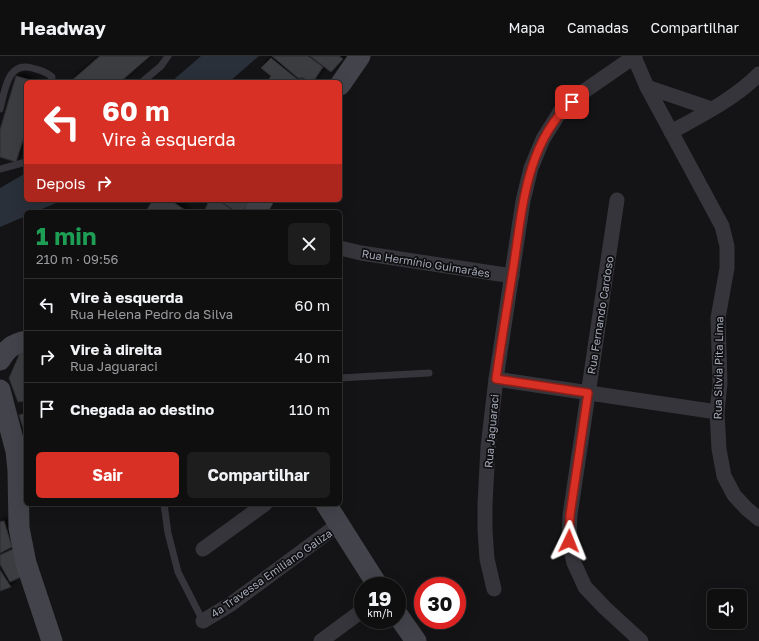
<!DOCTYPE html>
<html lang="pt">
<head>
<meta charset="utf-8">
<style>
  :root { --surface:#0f0f10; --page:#1d1d1e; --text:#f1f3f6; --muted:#9b9c9f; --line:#2f2f30; --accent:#d93025 }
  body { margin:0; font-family:"Golos Text",sans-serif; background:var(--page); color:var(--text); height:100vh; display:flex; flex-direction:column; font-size:15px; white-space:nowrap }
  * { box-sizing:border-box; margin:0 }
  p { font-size:13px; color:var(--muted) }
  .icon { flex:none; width:22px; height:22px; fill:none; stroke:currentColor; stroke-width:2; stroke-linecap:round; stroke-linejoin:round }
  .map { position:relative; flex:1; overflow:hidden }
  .drawer { position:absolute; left:24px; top:154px; width:318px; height:296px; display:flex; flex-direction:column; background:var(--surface); border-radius:6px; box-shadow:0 4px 16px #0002,0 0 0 1px var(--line) }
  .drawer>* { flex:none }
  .banner { position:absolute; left:24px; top:24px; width:318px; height:122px; border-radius:6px; box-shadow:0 4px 16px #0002,0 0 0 1px var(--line); background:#d93025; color:#fff; overflow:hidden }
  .controls { position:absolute; left:707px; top:533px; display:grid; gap:8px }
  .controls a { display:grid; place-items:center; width:40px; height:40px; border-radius:6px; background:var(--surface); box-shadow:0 4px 16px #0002,0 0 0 1px var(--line); font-size:20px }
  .speed { position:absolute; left:354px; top:521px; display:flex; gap:8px; font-size:20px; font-weight:700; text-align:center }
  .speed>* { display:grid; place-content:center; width:52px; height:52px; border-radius:50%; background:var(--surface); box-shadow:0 4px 16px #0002,0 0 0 1px var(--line); line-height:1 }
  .speed small { font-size:10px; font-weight:400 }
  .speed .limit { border:6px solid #d22; background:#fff; color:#111 }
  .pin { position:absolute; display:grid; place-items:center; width:34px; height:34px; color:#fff; margin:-17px; border-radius:8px; box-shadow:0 2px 6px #0006 }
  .me { position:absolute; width:44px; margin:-22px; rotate:2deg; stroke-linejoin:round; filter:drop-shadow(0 0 3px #0008) }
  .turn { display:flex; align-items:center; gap:14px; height:84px; padding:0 12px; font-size:18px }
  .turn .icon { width:52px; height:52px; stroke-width:2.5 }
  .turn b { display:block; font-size:28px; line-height:34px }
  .then { display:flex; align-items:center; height:38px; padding:0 12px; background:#0003; gap:8px; font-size:15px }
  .round { display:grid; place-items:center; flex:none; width:42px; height:42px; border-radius:6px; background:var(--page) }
  .headline { display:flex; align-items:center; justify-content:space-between; height:68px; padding:0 12px }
  h1 { font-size:24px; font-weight:700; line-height:30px; color:#1e9e55 }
  .cta { display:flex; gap:8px; margin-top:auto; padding:8px 12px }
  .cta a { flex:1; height:46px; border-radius:6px; background:var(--accent); color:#fff; font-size:16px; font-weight:700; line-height:46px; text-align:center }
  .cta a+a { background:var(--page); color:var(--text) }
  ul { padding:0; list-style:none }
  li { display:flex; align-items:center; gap:12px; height:52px; padding:0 12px; border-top:1px solid var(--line) }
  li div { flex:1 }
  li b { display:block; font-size:15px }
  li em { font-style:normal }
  header { display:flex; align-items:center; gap:24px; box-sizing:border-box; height:56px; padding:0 20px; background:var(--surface); border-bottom:1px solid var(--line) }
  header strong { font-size:19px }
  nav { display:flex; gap:22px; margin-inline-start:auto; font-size:14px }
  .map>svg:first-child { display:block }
  .water { fill:#29303a }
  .building { fill:#3b3c41; stroke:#2e2e32; filter:url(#shadow) }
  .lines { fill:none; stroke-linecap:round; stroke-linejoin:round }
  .lane { stroke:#35353b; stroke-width:7 }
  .street { stroke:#35353b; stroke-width:15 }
  .secondary { stroke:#43434b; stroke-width:21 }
  .route-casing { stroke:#8d1f18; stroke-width:10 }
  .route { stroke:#d93025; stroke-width:7 }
  .labels { text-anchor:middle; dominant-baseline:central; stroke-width:3.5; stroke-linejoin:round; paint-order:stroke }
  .street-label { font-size:11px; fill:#a5a8b7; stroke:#0f0f11 }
</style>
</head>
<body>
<header>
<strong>Headway</strong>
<nav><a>Mapa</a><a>Camadas</a><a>Compartilhar</a></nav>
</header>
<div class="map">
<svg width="759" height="585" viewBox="0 0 759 585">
  <defs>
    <filter id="shadow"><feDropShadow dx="3.5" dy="-3.5" stdDeviation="2" flood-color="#0009"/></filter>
  </defs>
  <rect width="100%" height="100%" fill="#141416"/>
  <g class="water">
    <polygon points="201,0 259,0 229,26 171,26"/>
    <polygon points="26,117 26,144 63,144 35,156 26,156 26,160 0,171 0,132"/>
  </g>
  <g class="building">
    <polygon points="100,0 150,0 120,26 70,26"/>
    <polygon points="272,0 308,0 323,11 313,26 309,26 304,22 298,22"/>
    <polygon points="310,0 339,0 343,3 331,16"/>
    <polygon points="271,2 297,23 303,23 308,26 267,26 271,20 261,12"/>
    <polygon points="16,20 37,26 26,26 26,74 16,106 0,101 0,74"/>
    <polygon points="153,144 170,144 188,156 147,156 146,155"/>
    <polygon points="209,144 218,144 235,156 207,156 205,154"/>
    <polygon points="219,144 250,144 251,145 242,156 236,156"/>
    <polygon points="20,297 24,297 26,309 26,345 18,346 9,322"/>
    <polygon points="26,357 26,380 19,359"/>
    <polygon points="4,465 12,491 0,497 0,466"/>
    <polygon points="13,493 23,520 10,526 0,508 0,499"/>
    <polygon points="0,514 11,531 0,535"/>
  </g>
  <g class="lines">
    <g class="lane">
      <polyline points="142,26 161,10 168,0"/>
      <path d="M0,53C5,35 7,5 32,12C39,14 46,15 52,21L51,26"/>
      <polyline points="0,113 26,106"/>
      <polyline points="340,322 429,317"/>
      <polyline points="164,448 168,477 178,516 203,565"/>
    </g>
    <g class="street">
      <polyline points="634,1 647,31 722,170 727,190 727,212 718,262 720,327 717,356 719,393 724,420 734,439 746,452 759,463"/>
      <polyline points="647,31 712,53"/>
      <path d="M671,76C700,60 736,42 759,18"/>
      <polyline points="617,144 570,459 569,485 574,507 585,531 605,552 641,585"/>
      <polyline points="340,192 361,197 512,220"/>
      <polyline points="496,323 717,356"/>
      <polyline points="203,493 265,448"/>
      <polyline points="494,533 487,503 485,474 485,448 488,391 496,323 523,145 531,112 543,83 560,56 583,36 635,0"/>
      <polyline points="203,565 231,548 339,468"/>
      <polyline points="321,585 363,554"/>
    </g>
    <g class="secondary">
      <polyline points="340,29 360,0"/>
      <polyline points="255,156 263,144"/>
      <path d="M0,304C7,293 12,288 26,285"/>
      <polyline points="0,334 16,395 18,414 19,472 26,507 52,585"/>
      <polyline points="326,448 378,530"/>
      <polyline points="397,558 416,585"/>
    </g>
  </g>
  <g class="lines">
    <defs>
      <path id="route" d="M569,485L570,459L588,337L496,323C501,287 507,251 513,214C522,157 525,87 572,46"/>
    </defs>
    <use href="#route" class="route-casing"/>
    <use href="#route" class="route"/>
  </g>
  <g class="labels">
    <g class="street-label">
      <text transform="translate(426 207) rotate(9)">Rua Hermínio Guimarães</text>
      <text transform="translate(600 259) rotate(-81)">Rua Fernando Cardoso</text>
      <text transform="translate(718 312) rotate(-89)">Rua Silvia Pita Lima</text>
      <text transform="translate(491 375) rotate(-85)">Rua Jaguaraci</text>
      <text transform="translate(271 517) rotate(-35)">4ª Travessa Emiliano Galiza</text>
    </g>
  </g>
</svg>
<div class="controls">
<a><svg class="icon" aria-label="sound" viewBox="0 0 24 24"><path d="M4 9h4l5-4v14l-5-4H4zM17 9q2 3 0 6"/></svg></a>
</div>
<div class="speed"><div>19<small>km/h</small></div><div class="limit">30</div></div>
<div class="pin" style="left:572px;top:46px;background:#d93025"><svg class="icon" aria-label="arrive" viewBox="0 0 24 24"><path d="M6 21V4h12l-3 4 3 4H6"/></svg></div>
<svg class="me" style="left:569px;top:485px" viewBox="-20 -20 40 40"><path d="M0-17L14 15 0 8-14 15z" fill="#d93025" stroke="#fff" stroke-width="4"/></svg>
<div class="banner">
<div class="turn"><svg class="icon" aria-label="left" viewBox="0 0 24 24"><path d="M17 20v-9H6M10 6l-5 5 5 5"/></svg><div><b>60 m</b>Vire à esquerda</div></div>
<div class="then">Depois<svg class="icon" aria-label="right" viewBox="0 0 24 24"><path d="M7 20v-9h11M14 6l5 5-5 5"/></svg></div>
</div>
<section class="drawer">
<div class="headline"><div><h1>1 min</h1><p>210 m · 09:56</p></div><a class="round"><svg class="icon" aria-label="close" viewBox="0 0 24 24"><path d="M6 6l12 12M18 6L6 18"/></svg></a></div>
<ul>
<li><svg class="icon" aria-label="left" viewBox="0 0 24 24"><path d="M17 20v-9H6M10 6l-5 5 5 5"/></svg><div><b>Vire à esquerda</b><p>Rua Helena Pedro da Silva</p></div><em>60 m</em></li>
<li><svg class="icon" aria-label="right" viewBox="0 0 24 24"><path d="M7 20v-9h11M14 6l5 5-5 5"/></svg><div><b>Vire à direita</b><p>Rua Jaguaraci</p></div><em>40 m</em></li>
<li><svg class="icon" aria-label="arrive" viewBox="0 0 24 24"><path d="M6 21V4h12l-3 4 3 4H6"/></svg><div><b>Chegada ao destino</b></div><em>110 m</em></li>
</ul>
<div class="cta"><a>Sair</a><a>Compartilhar</a></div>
</section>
</div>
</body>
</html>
